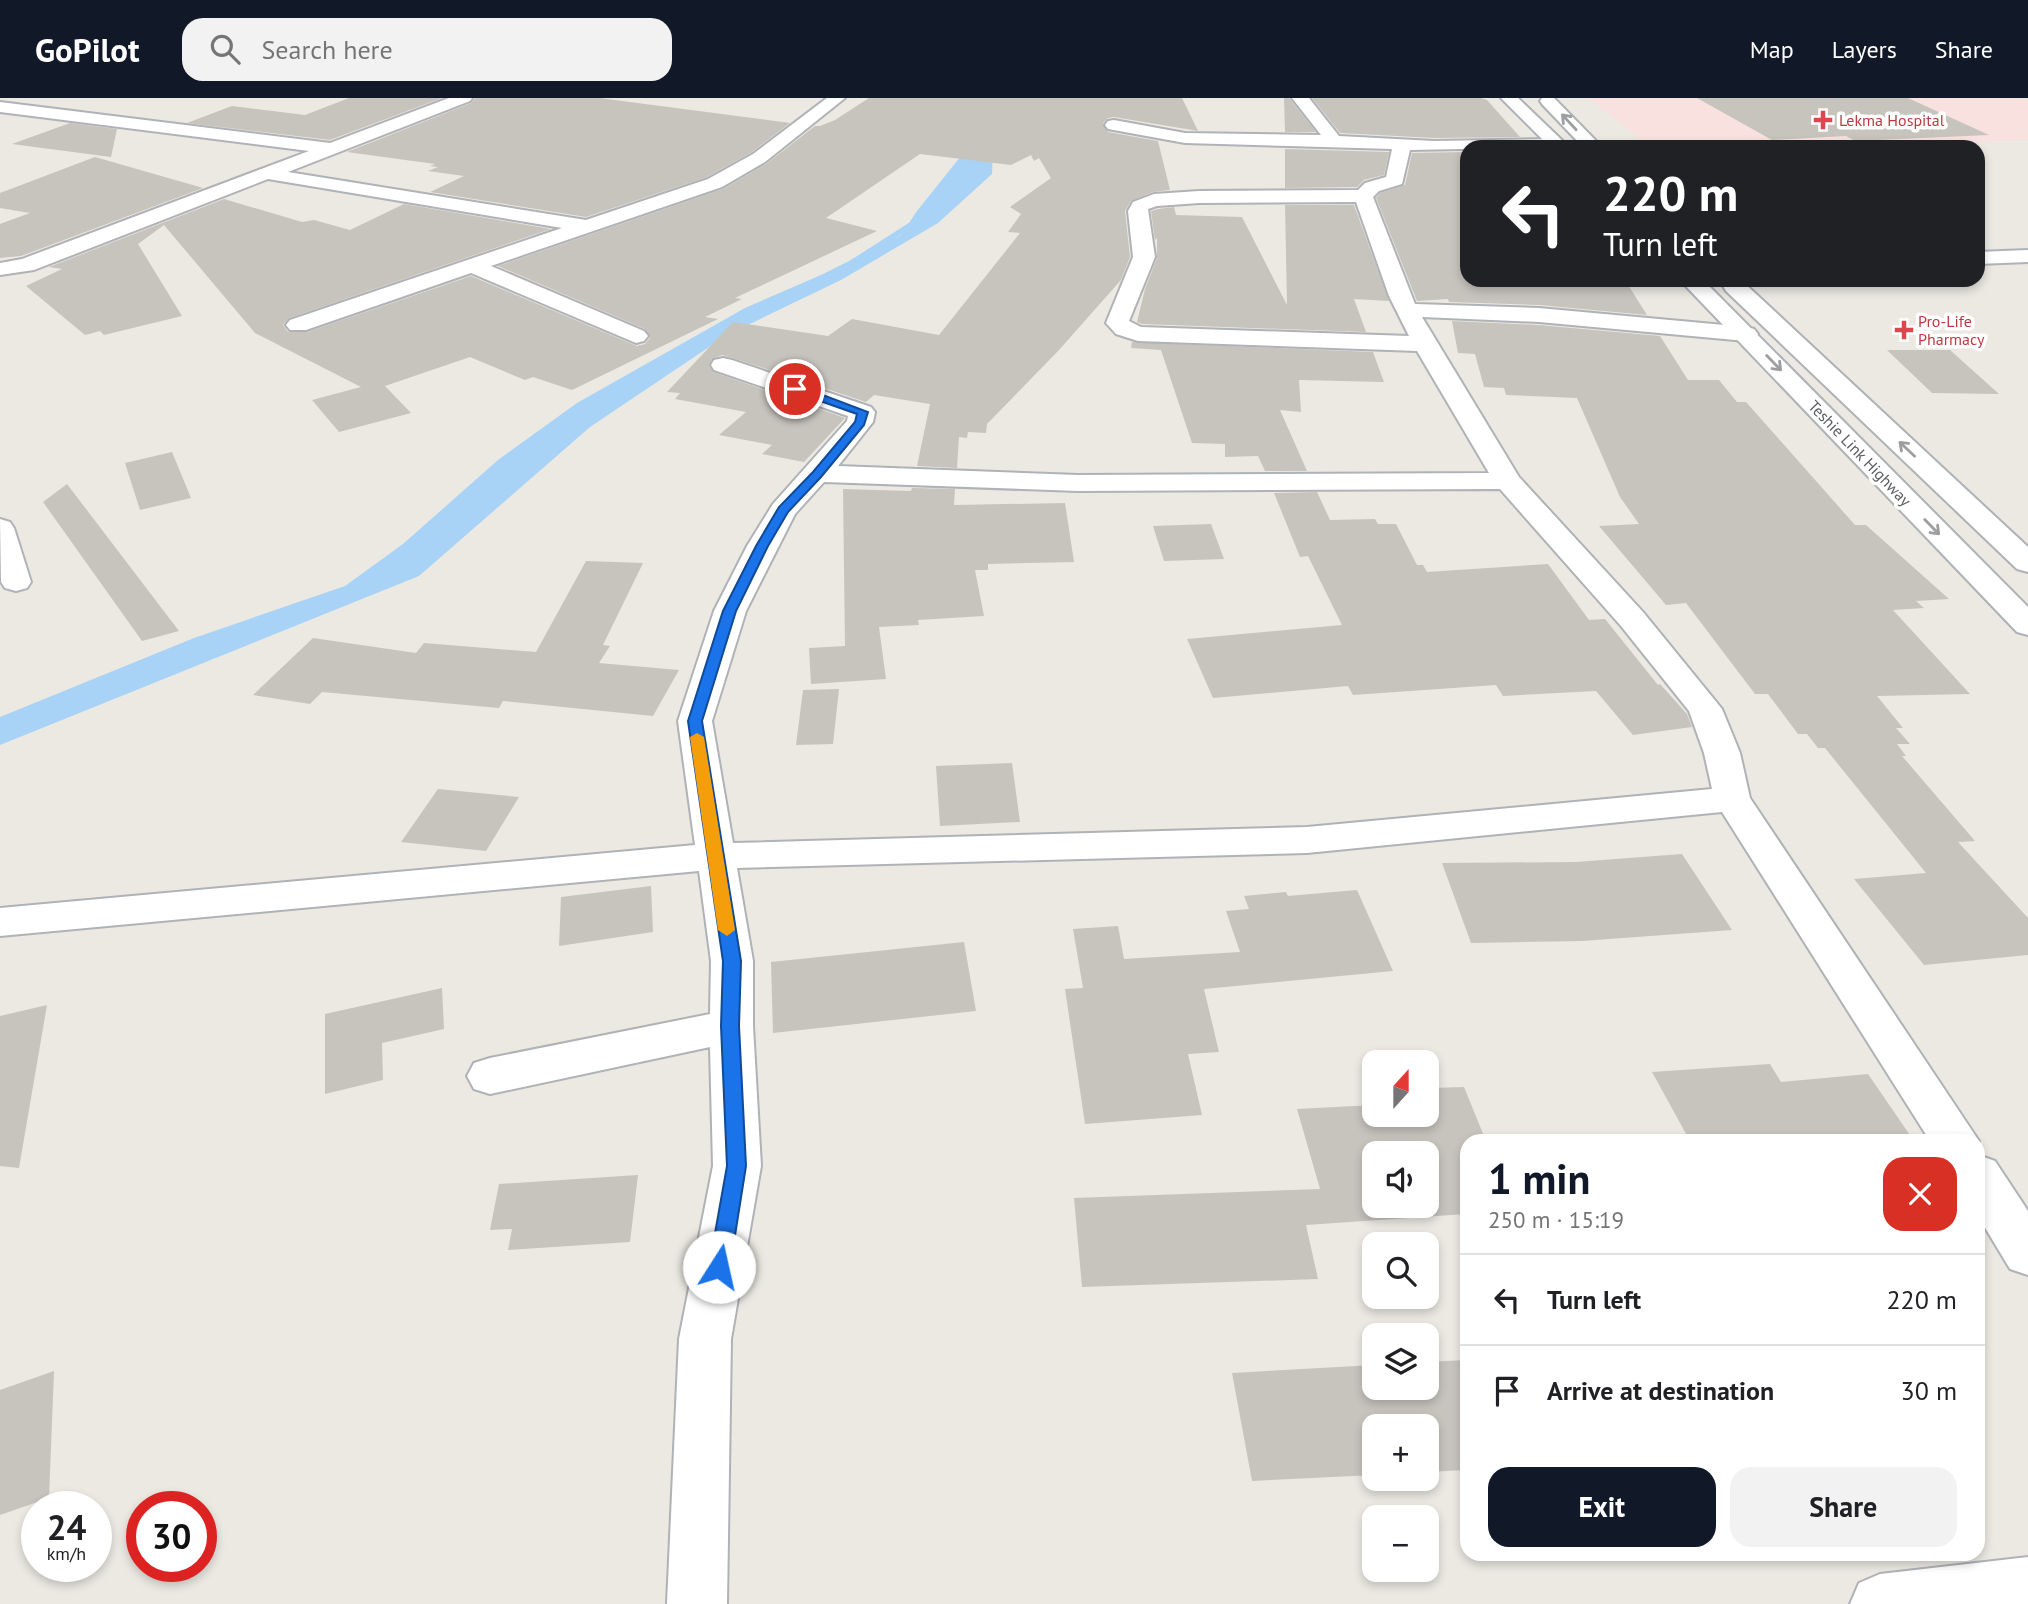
<!DOCTYPE html>
<html lang="en">
<head>
<meta charset="utf-8">
<style>
  :root { --surface:#fff; --page:#f2f2f2; --text:#202124; --muted:#757577; --line:#e0e0e0; --accent:#111827 }
  body { margin:0; font-family:"PT Sans",sans-serif; background:var(--page); color:var(--text); height:100vh; display:flex; flex-direction:column; font-size:26px; white-space:nowrap }
  * { box-sizing:border-box; margin:0 }
  p { font-size:23px; color:var(--muted) }
  .icon { flex:none; width:38px; height:38px; fill:none; stroke:currentColor; stroke-width:2; stroke-linecap:round; stroke-linejoin:round }
  .map { position:relative; flex:1; overflow:hidden }
  .details { position:absolute; left:1460px; top:1036px; width:525px; height:427px; display:flex; flex-direction:column; background:var(--surface); border-radius:21px; box-shadow:0 4px 10px #0003 }
  .details>* { flex:none }
  .banner { position:absolute; left:1460px; top:42px; width:525px; height:147px; border-radius:21px; box-shadow:0 4px 10px #0003; background:#202124; color:#fff; overflow:hidden }
  .needle { width:46px; rotate:21deg }
  .tools { position:absolute; left:1362px; top:952px; display:grid; gap:14px }
  .tools a { display:grid; place-items:center; width:77px; height:77px; border-radius:14px; background:var(--surface); box-shadow:0 4px 10px #0003; font-size:35px }
  .speed { position:absolute; left:21px; top:1393px; display:flex; gap:14px; font-size:35px; font-weight:700; text-align:center }
  .speed>* { display:grid; place-content:center; width:91px; height:91px; border-radius:50%; background:var(--surface); box-shadow:0 4px 10px #0003; line-height:1 }
  .speed small { font-size:18px; font-weight:400 }
  .speed .limit { border:10px solid #d22; background:#fff; color:#111 }
  .pin { position:absolute; display:grid; place-items:center; width:60px; height:60px; color:#fff; margin:-30px; border:4px solid #fff; border-radius:50%; box-shadow:0 2px 7px #0007 }
  .me { position:absolute; width:77px; margin:-38px; rotate:10deg; stroke-linejoin:round; filter:drop-shadow(0 0 5px #0008) }
  .turn { display:flex; align-items:center; gap:24px; height:147px; padding:0 28px; font-size:32px }
  .turn .icon { width:91px; height:91px; stroke-width:2.5 }
  .turn b { display:block; font-size:49px; line-height:60px }
  .round { display:grid; place-items:center; flex:none; width:74px; height:74px; border-radius:21px; background:var(--page) }
  .overview { display:flex; align-items:center; justify-content:space-between; height:119px; padding:0 28px }
  h1 { font-size:42px; font-weight:700; line-height:52px; color:var(--accent) }
  .action { display:flex; gap:14px; margin-top:auto; padding:14px 28px }
  .action a { flex:1; height:80px; border-radius:21px; background:var(--accent); color:#fff; font-size:28px; font-weight:700; line-height:80px; text-align:center }
  .action a+a { background:var(--page); color:var(--text) }
  ul { padding:0; list-style:none }
  li { display:flex; align-items:center; gap:21px; height:91px; padding:0 28px; border-top:2px solid var(--line) }
  li div { flex:1 }
  li b { display:block; font-size:26px }
  li em { font-style:normal }
  header { display:flex; align-items:center; gap:42px; box-sizing:border-box; height:98px; padding:0 35px; background:var(--accent); color:#fff }
  header strong { font-size:33px }
  nav { display:flex; gap:38px; margin-inline-start:auto; font-size:24px }
  .search { width:490px; height:63px; background:var(--page); display:flex; align-items:center; gap:18px; box-sizing:border-box; padding:0 24px; border-radius:21px; color:var(--muted); font-size:26px }
  .map>svg:first-child { display:block }
  .medical { fill:#f8e1df }
  .water { fill:#a8d3f6 }
  .lines { fill:none; stroke-linecap:round; stroke-linejoin:round }
  .stream { fill:#a8d3f6; fill-rule:evenodd }
  .building { fill:#c7c4be; fill-rule:evenodd }
  .minor-casing { stroke:#afb2b6; stroke-width:4 }
  .secondary-casing { stroke:#aeb1b6; stroke-width:4 }
  .minor { fill:#fff; fill-rule:evenodd }
  .secondary { fill:#fff; fill-rule:evenodd }
  .oneway { stroke:#9c9ea0 }
  .route { fill:#1a73e8; stroke:#114b97; stroke-width:2 }
  .slow { fill:#f59e0b }
  .health-dot { fill:#e0444e; stroke:#fff; stroke-width:2.5 }
  .labels { text-anchor:middle; dominant-baseline:central; stroke-width:7; stroke-linejoin:round; paint-order:stroke }
  .far-health-label { font-size:16px; fill:#be3a42; stroke:#fff; text-anchor:start }
  .far-street-label { font-size:16px; fill:#5a5d61; stroke:#fff }
</style>
</head>
<body>
<header>
<strong>GoPilot</strong>
<div class="search"><svg class="icon" aria-label="search" viewBox="0 0 24 24"><circle cx="10" cy="10" r="6"/><path d="M15 15l6 6"/></svg>Search here</div>
<nav><a>Map</a><a>Layers</a><a>Share</a></nav>
</header>
<div class="map">
<svg width="2028" height="1506" viewBox="0 0 2028 1506">
  <rect width="100%" height="100%" fill="#ebe9e2"/>
  <polygon class="medical" points="1589,0 2021,0 2028,3 2028,42 1886,49 1650,49"/>
  <polygon class="water" points="973,43 993,51 992,76 938,125 841,182 727,237 590,329 419,478 0,647 0,619 194,540 345,488 403,446 498,362 577,305 745,210 821,177 901,137 917,113"/>
  <g class="lines">
    <polygon class="stream" points="918,119 925,121 858,164 851,162"/>
  </g>
  <g class="building">
    <polygon points="349,0 442,0 330,42 187,25 232,8 305,17"/>
    <polygon points="475,0 599,0 790,25 752,54 707,79 586,119 430,94 464,78 428,73 438,69 430,68 435,66 347,54 471,5"/>
    <polygon points="869,0 1182,0 1198,33 1114,19 1108,20 1103,25 1108,34 1158,43 1170,92 1153,94 1131,103 1125,113 1130,159 1121,182 1059,252 987,326 986,335 968,334 967,340 959,339 957,370 917,368 930,306 874,297 866,304 733,260 722,257 712,261 709,268 713,274 845,320 804,364 762,356 772,347 719,337 746,314 675,301 680,295 667,294 733,224 828,238 852,221 939,237 1020,135 1008,134 1021,116 1010,109 1051,80 1039,60 1034,63 1031,57 1011,67 920,56 826,120 877,133 735,200 742,201 705,219 718,221 572,292 533,279 525,282 470,259 385,288 411,315 339,334 312,302 361,289 255,235 164,127 138,146 182,218 104,237 100,233 85,237 26,188 62,171 49,169 224,101 302,124 314,122 350,132 404,106 551,131 289,220 283,227 288,234 307,234 471,178 637,248 645,246 650,240 645,231 498,168 723,91 766,66 815,28 820,28 835,22"/>
    <polygon points="1284,0 1289,0 1316,34 1285,34"/>
    <polygon points="1312,0 1481,0 1487,2 1520,39 1434,40 1340,35"/>
    <polygon points="1697,0 1908,0 1989,37 1855,43 1846,38 1772,42"/>
    <polygon points="70,25 117,31 111,59 12,46"/>
    <polygon points="1285,51 1389,54 1384,77 1364,82 1357,89 1285,90"/>
    <polygon points="1466,54 1466,182 1625,182 1647,217 1539,207 1449,204 1448,201 1417,203 1376,100 1380,95 1405,87 1412,55"/>
    <polygon points="95,59 203,90 21,158 0,160 0,126 30,115 0,110 0,95"/>
    <polygon points="1285,107 1354,107 1389,203 1354,201 1366,234 1142,226 1137,224 1145,191 1157,160 1157,140 1155,142 1151,113 1158,111 1174,109 1176,117 1242,119 1287,207"/>
    <polygon points="1452,223 1539,227 1660,238 1688,282 1719,282 1737,304 1746,304 1855,427 1866,427 1949,501 1916,503 1924,510 1893,512 1970,596 1877,598 1903,630 1896,630 1910,646 1897,646 1906,658 1902,658 1975,743 1958,744 2028,820 2028,857 1924,867 1854,781 1926,775 1825,650 1818,650 1807,636 1798,636 1768,596 1755,596 1686,505 1666,507 1599,428 1639,426 1620,399 1577,300 1506,297 1504,290 1484,289 1475,256 1458,255"/>
    <polygon points="1132,244 1373,254 1384,284 1299,282 1301,314 1280,312 1307,373 1265,373 1258,358 1225,359 1225,346 1192,345 1161,252 1131,250"/>
    <polygon points="1887,252 1950,252 1999,296 1932,295"/>
    <polygon points="172,354 191,400 140,412 125,365"/>
    <polygon points="67,386 179,533 142,543 43,404"/>
    <polygon points="912,390 955,391 954,407 1065,405 1074,464 988,466 988,472 975,472 984,518 918,522 919,527 879,529 886,581 811,586 809,550 845,548 843,391 911,393"/>
    <polygon points="1317,394 1330,422 1375,421 1378,426 1396,426 1417,467 1423,467 1427,474 1548,466 1589,522 1605,521 1658,587 1660,586 1687,616 1692,629 1633,637 1596,593 1503,598 1496,587 1353,597 1348,588 1213,600 1187,541 1342,527 1308,458 1300,459 1274,395"/>
    <polygon points="1211,426 1224,461 1164,463 1153,428"/>
    <polygon points="586,463 643,465 603,547 610,548 599,565 679,572 653,618 503,603 499,610 322,594 310,606 253,597 313,540 416,555 424,545 536,554"/>
    <polygon points="839,591 833,646 796,647 803,592"/>
    <polygon points="1012,665 1020,724 940,728 936,668"/>
    <polygon points="438,691 519,699 486,753 401,744"/>
    <polygon points="1682,756 1732,832 1582,843 1471,845 1442,765 1576,764"/>
    <polygon points="651,788 653,834 559,848 561,799"/>
    <polygon points="1357,792 1393,873 1204,891 1219,954 1188,956 1202,1017 1085,1026 1065,891 1083,890 1073,831 1118,828 1124,861 1240,854 1226,813 1249,811 1244,798 1286,794 1288,798"/>
    <polygon points="964,844 976,913 773,935 771,864"/>
    <polygon points="442,890 444,931 382,945 383,982 325,996 325,916"/>
    <polygon points="47,907 19,1070 0,1068 0,918"/>
    <polygon points="1770,966 1781,984 1868,976 1914,1043 1690,1043 1652,974"/>
    <path d="M1464,989L1486,1043H1466V1116L1306,1127L1318,1181L1082,1189L1074,1100L1320,1091L1297,1011L1374,1007V1017H1426V1003H1433L1429,990ZM1374,1055H1426V1108H1374Z"/>
    <polygon points="638,1077 630,1144 508,1152 512,1131 490,1132 499,1086"/>
    <polygon points="1466,1262 1466,1372 1426,1374 1426,1328 1374,1328 1374,1377 1252,1383 1232,1275 1374,1267 1374,1290 1426,1290 1426,1264"/>
    <polygon points="54,1273 49,1400 0,1417 0,1292"/>
  </g>
  <g class="lines">
    <defs>
      <g id="minor">
        <polygon points="449,0 472,0 470,3 288,74 586,122 708,81 753,56 827,0 845,0 765,64 722,89 491,168 644,233 648,238 644,243 636,245 471,175 306,232 290,232 286,227 290,222 562,130 268,81 34,172 0,177 0,165 22,161 309,53 0,14 0,4 330,45"/>
        <path d="M1292,0H1309L1339,38L1434,43L1556,41L1565,46L1563,49L1410,52L1402,86L1379,93L1373,99L1415,206L1539,210L1746,229L1754,231L1758,236L1754,241L1746,243L1539,224L1422,219L1519,379L1643,514L1722,611L1740,655L1750,700L1979,1043H1930L1722,714L1307,755L737,770L753,863V928L761,1068L731,1241L727,1506H667L679,1241L713,1068L710,949L490,996L474,991L467,978L474,965L490,960L710,916L711,863L699,773L0,838V810L695,747L678,623L714,513L747,448L773,406L847,323L848,318L714,272L711,267L714,262L723,260L732,262L871,309L875,314L873,324L838,368L1078,377L1489,375L1417,253L1138,243L1116,236L1106,225L1133,159L1128,113L1133,104L1154,96L1199,93L1358,92L1365,85L1386,79L1392,51L1185,45L1108,31L1105,27L1108,23L1114,22L1185,35L1321,37ZM1356,104L1389,198L1409,238L1141,229L1129,223L1155,159L1148,111L1157,108L1199,105ZM824,384L1078,393L1500,391L1621,528L1689,613L1704,655L1712,691L1307,729L733,745L712,623L746,513L795,416Z"/>
        <polygon points="2028,152 2028,164 1978,166 1978,154"/>
        <polygon points="0,421 10,424 14,430 31,484 27,490 16,493 5,490 1,484"/>
        <polygon points="1978,1057 1995,1063 2028,1113 2028,1177 2010,1171 1978,1118"/>
        <polygon points="2028,1459 2028,1506 1850,1506 1859,1485 1880,1476"/>
      </g>
      <g id="secondary">
        <polygon points="1501,0 1518,0 1569,49 1550,49"/>
        <polygon points="1542,0 1554,0 1602,49 1583,49 1542,6 1540,3"/>
        <polygon points="1680,182 1703,182 2028,509 2028,537 2017,534"/>
        <polygon points="1736,182 1742,183 2028,449 2028,474 2017,471 1726,193 1723,188 1726,183"/>
      </g>
    </defs>
    <use href="#minor" class="minor-casing"/>
    <use href="#secondary" class="secondary-casing"/>
    <use href="#minor" class="minor"/>
    <use href="#secondary" class="secondary"/>
  </g>
  <defs><path id="oneway-shaft" d="M-6 0H5M1.5-3L5.5 0L1.5 3" fill="none" stroke-width="1.6" stroke-linecap="round" stroke-linejoin="round" transform="scale(1.75)"/></defs>
  <g class="oneway">
    <use href="#oneway-shaft" transform="translate(1569 24) rotate(-133)"/>
    <use href="#oneway-shaft" transform="translate(1774 265) rotate(46)"/>
    <use href="#oneway-shaft" transform="translate(1907 351) rotate(-137)"/>
    <use href="#oneway-shaft" transform="translate(1932 429) rotate(46)"/>
  </g>
  <polygon class="route" points="792,288 799,288 868,314 864,327 821,379 788,414 768,448 736,513 702,623 741,863 739,928 746,1068 730,1169 726,1176 719,1178 712,1176 709,1169 727,1068 721,928 723,863 688,623 723,513 756,448 779,409 813,374 855,324 857,316 792,293"/>
  <polygon class="slow" points="697,635 704,639 735,832 727,838 718,832 690,639"/>
  <g class="health-dot">
    <path d="M1819.5 11.5h7v7h7v7h-7v7h-7v-7h-7v-7h7z"/>
    <path d="M1900.5 221.5h7v7h7v7h-7v7h-7v-7h-7v-7h7z"/>
  </g>
  <g class="labels">
    <g class="far-health-label">
      <text x="1839" y="22">Lekma Hospital</text>
      <text x="1918" y="223">Pro-Life<tspan x="1918" dy="18">Pharmacy</tspan></text>
    </g>
    <g class="far-street-label">
      <text transform="translate(1860 355) rotate(46)">Teshie Link Highway</text>
    </g>
  </g>
</svg>
<div class="tools">
<a><svg class="needle" viewBox="-14 -14 28 28"><path d="M0-13l5 13h-10z" fill="#e53935"/><path d="M0 13l5-13h-10z" fill="#757577"/></svg></a>
<a><svg class="icon" aria-label="sound" viewBox="0 0 24 24"><path d="M4 9h4l5-4v14l-5-4H4zM17 9q2 3 0 6"/></svg></a>
<a><svg class="icon" aria-label="search" viewBox="0 0 24 24"><circle cx="10" cy="10" r="6"/><path d="M15 15l6 6"/></svg></a>
<a><svg class="icon" aria-label="layers" viewBox="0 0 24 24"><path d="M12 4l9 5-9 5-9-5zM3 14l9 5 9-5"/></svg></a>
<a>+</a>
<a>−</a>
</div>
<div class="speed"><div>24<small>km/h</small></div><div class="limit">30</div></div>
<div class="pin" style="left:795px;top:291px;background:#d93025"><svg class="icon" aria-label="arrive" viewBox="0 0 24 24"><path d="M6 21V4h12l-3 4 3 4H6"/></svg></div>
<svg class="me" style="left:719px;top:1169px" viewBox="-20 -20 40 40"><circle r="19" fill="#fff"/><path d="M0-13L10 11 0 6-10 11z" fill="#1a73e8"/></svg>
<div class="banner">
<div class="turn"><svg class="icon" aria-label="left" viewBox="0 0 24 24"><path d="M17 20v-9H6M10 6l-5 5 5 5"/></svg><div><b>220 m</b>Turn left</div></div>
</div>
<section class="details">
<div class="overview"><div><h1>1 min</h1><p>250 m · 15:19</p></div><a class="round" style="background:#d93025;color:#fff"><svg class="icon" aria-label="close" viewBox="0 0 24 24"><path d="M6 6l12 12M18 6L6 18"/></svg></a></div>
<ul>
<li><svg class="icon" aria-label="left" viewBox="0 0 24 24"><path d="M17 20v-9H6M10 6l-5 5 5 5"/></svg><div><b>Turn left</b></div><em>220 m</em></li>
<li><svg class="icon" aria-label="arrive" viewBox="0 0 24 24"><path d="M6 21V4h12l-3 4 3 4H6"/></svg><div><b>Arrive at destination</b></div><em>30 m</em></li>
</ul>
<div class="action"><a>Exit</a><a>Share</a></div>
</section>
</div>
</body>
</html>
